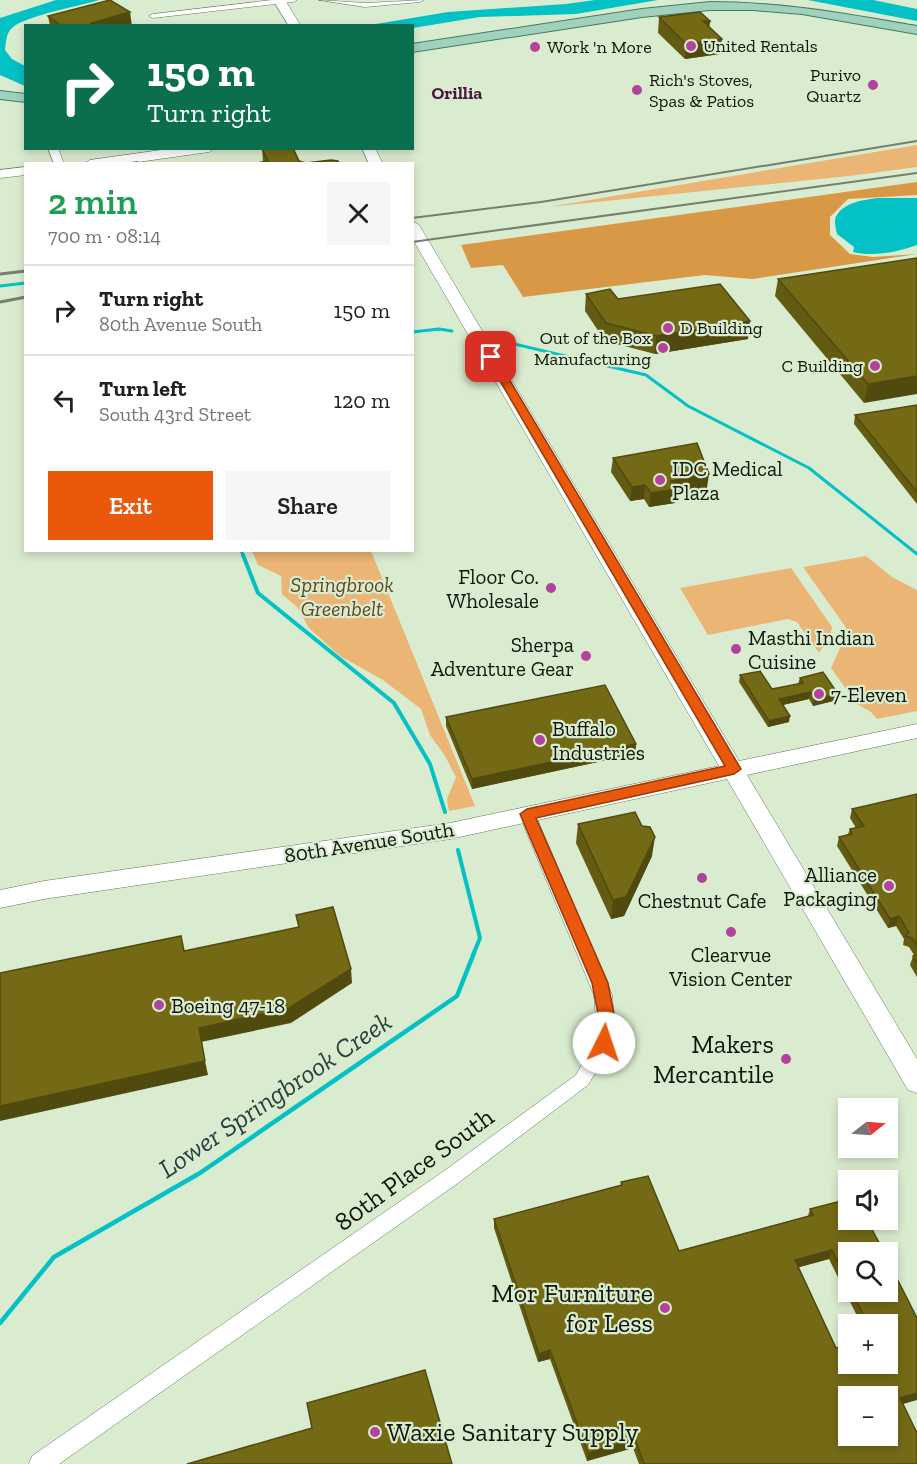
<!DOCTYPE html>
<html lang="en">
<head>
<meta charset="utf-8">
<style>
  :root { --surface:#fff; --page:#f6f6f6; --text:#202124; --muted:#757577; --line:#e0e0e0; --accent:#ea580c }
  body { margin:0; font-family:"Zilla Slab",serif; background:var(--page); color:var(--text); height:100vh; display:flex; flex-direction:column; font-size:22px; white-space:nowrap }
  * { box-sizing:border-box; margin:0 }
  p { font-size:20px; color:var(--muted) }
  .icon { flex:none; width:33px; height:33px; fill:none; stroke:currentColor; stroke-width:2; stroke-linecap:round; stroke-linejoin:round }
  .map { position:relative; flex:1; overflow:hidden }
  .panel { position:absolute; left:24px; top:162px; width:390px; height:390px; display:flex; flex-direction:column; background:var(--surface); border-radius:0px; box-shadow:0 3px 9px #0003 }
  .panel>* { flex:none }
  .hud { position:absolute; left:24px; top:24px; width:390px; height:126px; border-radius:0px; box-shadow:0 3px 9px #0003; background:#0b6e4f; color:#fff; overflow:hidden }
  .needle { width:39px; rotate:73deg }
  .tools { position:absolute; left:838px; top:1098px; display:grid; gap:12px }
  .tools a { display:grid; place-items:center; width:60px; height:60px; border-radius:0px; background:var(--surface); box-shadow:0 3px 9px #0003; font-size:30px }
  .pin { position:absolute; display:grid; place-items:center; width:51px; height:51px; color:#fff; margin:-26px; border-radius:12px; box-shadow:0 3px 9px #0006 }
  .me { position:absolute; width:66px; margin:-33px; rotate:4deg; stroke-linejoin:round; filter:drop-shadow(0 0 4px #0008) }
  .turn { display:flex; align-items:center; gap:21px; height:126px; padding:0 24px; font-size:27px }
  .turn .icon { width:78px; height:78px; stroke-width:2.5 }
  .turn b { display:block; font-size:42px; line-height:51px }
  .round { display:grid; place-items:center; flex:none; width:63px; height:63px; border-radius:0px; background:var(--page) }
  .overview { display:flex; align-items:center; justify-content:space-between; height:102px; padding:0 24px }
  h1 { font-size:36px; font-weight:600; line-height:45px; color:#1e9e55 }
  .cta { display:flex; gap:12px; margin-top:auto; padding:12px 24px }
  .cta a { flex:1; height:69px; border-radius:0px; background:var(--accent); color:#fff; font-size:24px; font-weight:600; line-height:69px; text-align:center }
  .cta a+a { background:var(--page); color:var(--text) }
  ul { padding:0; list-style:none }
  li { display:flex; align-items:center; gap:18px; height:90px; padding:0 24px; border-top:2px solid var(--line) }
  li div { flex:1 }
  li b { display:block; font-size:22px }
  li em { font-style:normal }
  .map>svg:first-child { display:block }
  .green { fill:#eab575 }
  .forest { fill:#d99845 }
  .water { fill:#03c1c4 }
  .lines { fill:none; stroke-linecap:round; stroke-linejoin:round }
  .stream-far2 { stroke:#03c1c4; stroke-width:3 }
  .stream-far1 { stroke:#03c1c4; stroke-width:4 }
  .stream { stroke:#03c1c4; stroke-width:4.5 }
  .street-casing { stroke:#64745a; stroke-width:1 }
  .secondary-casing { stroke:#64745a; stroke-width:1 }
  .primary-casing { stroke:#437b62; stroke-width:2 }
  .street { fill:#fff; fill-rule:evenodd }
  .secondary { fill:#fff; fill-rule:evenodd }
  .primary { fill:#9fd1bc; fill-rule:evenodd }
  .rail-far1 { stroke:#74806d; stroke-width:2 }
  .rail { stroke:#74806d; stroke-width:3 }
  .wall { fill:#645b13; fill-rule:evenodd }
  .shaded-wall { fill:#514a0f }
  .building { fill:#746a16; stroke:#514a0f; stroke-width:1.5; fill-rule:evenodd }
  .route { fill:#ea580c; stroke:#983908; stroke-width:1.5 }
  .poi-dot { fill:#b3429e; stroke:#daeccf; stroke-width:2 }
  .labels { text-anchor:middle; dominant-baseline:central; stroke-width:4.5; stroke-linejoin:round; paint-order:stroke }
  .far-poi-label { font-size:18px; fill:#10160c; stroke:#daeccf; text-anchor:start }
  .far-neighbourhood-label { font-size:18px; font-weight:bold; fill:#4c1642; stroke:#daeccf }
  .poi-label { font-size:21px; fill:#10160c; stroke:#daeccf; text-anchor:start }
  .park-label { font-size:21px; font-style:italic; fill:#614624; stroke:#daeccf }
  .street-label { font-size:21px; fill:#10160c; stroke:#daeccf }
  .near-poi-label { font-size:26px; fill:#10160c; stroke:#daeccf; text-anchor:end }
  .near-street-label { font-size:26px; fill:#10160c; stroke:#daeccf }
  .near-water-label { font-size:27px; font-style:italic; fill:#284141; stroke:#daeccf }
</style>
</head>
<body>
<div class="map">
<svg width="917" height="1464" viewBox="0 0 917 1464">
  <rect width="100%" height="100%" fill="#daeccf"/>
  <g class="green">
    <polygon points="917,145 917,167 849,176 548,207"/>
    <polygon points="252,551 371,551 475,806 449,811 447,799 456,777 445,756 430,735 421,709 383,680 340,656 309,628 297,607 282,594 281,576 258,565"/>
    <polygon points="866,556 892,577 917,590 917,711 877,719 871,712 857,704 831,668 846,635 845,626 803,567"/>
    <polygon points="791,568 832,627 830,636 819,653 797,622 788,619 708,635 680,588"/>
  </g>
  <polygon class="forest" points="917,182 917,195 848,199 830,217 830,235 850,254 873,257 917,254 752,279 705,275 523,297 503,265 471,268 461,245"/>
  <g class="water">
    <path d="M56,0H99C80,6 24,16 12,28C6,33 6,43 5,50L12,59L25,66V86L0,75V18Z"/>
    <polygon points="595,0 658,0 576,14 480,17 413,28 412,26 370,25 448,12 566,4"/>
    <polygon points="808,0 873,0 917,9 917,21"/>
    <path d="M877,198H917V245C898,252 873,257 853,252L854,247L837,234C836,228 833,220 837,215C845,202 864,200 877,198Z"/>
  </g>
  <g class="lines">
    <g class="stream-far2">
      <polyline points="0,286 26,283"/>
      <polyline points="412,332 439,329 452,331"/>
      <polyline points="506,342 646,375 688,406 809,468 917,554"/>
      <polyline points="241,550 243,556"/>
    </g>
    <g class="stream-far1">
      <polyline points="243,555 258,593 394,703 430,764 445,812"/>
      <polyline points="458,850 480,938 473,955"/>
    </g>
    <polyline class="stream" points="0,1323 54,1257 200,1173 457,996 474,953"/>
    <defs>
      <g id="street">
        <polygon points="272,0 297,0 293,2 153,18 149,16 153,14"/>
        <polygon points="319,0 365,3 424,0 420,2 365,7"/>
        <polygon points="48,148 58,148 64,164 54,164"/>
        <polygon points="527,808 533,810 535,814 612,995 615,1030 613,1043 588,1085 458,1183 59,1464 29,1464 32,1456 444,1171 576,1075 595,1042 597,1030 594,995 519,814 521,810"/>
      </g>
      <g id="secondary">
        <polygon points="273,0 285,0 301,26 289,26"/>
        <polygon points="175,148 215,148 209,152 124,164 84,164 90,160"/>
        <polygon points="362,148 375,148 383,164 369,164"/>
        <polygon points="26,167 26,175 0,178 0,170"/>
        <polygon points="412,221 419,225 739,761 917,724 917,738 747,775 917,1059 917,1093 908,1090 727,779 450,839 44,899 0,908 0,890 44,881 450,823 719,766 412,238"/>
      </g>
      <g id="primary">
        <path d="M710,2C783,2 846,14 917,26V34L802,14L753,10H710L642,17L412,52V44L642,9Z"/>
        <polygon points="0,91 26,94 26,102 0,99"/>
      </g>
    </defs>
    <use href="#street" class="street-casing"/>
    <use href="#secondary" class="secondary-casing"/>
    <use href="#primary" class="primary-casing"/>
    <use href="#street" class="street"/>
    <use href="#secondary" class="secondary"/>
    <use href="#primary" class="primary"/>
    <g class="rail-far1">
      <polyline points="412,218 541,202 917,141"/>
      <polyline points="412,242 917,173"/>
    </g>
    <g class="rail">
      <polyline points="0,274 26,271"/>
      <polyline points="0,302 26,297"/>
    </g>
  </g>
  <g class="wall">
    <polygon points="48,16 132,26 50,26"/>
    <polygon points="659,17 710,21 709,27 720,54 685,59 658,33"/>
    <polygon points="262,148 299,161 306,163 263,162"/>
    <polygon points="917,258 864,403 775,296 778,279"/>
    <polygon points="586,294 618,299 748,339 655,354 605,341 585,311"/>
    <polygon points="917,405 917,504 854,424 855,415"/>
    <polygon points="613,458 707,488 676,493 675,503 649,507 644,499 630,501 611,472"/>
    <polygon points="740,675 772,689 798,684 800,678 838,694 837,700 813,706 809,699 783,705 789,722 768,727 739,682"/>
    <polygon points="446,717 636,744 635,754 472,789 446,726"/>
    <polygon points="917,794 917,977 910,965 913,956 914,955 909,947 903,945 904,939 896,926 888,928 837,846 839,837 848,834 850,829 856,828 850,818 852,809"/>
    <polygon points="578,824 652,856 624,916 611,919 576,843"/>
    <path d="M621,1182L679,1251L808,1216L810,1209L849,1252V1292H888L903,1404L917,1464H639L633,1448L587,1461L550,1359L538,1362L494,1228V1219L621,1186ZM829,1259L861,1324H888L849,1364L836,1348L798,1267Z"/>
  </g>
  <g class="shaded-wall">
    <polygon points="130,12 132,26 91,26 91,23"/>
    <polygon points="703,21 710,21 708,36"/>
    <polygon points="722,39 720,54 685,59 686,44"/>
    <polygon points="750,321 748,339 655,354 656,336"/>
    <polygon points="917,376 917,394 864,403 868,384"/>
    <polygon points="709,474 707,488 676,493 675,503 649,507 651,493 671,481"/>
    <polygon points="645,485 644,499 630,501 632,487"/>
    <polygon points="810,692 809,699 778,706 779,699"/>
    <polygon points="838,694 837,700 813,706 815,699"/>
    <polygon points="790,716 789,722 768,727 769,721"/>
    <polygon points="636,744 635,754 472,789 472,779"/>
    <polygon points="655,837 652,856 624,916 611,919 613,900"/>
    <polygon points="899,916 896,926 888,928 890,919"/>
    <polygon points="351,969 352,983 291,1023 201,1042 199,1028"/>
    <polygon points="205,1061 208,1075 0,1121 0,1106"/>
    <polygon points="832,1250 829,1259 793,1269 795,1260"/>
    <polygon points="550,1350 550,1359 538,1362 539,1354"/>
    <polygon points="917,1393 917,1400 896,1406 900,1398"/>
    <polygon points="635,1439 633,1448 587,1461 588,1453"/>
  </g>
  <g class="building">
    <polygon points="110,0 130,12 91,23 95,26 62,26 48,16"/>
    <polygon points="700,12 710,21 703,21 722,39 686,44 659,17"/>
    <polygon points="262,148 293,148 299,161 306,163 331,160 338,161 339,164 251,164 268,161"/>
    <polygon points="137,162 143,164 121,164"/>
    <polygon points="917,258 917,376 868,384 778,279"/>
    <polygon points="720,284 750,321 656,336 606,323 586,294 610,289 618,299"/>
    <polygon points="917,405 917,492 855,415"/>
    <polygon points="697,443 709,474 671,481 677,489 651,493 645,485 632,487 613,458"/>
    <polygon points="760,671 772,689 803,683 800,678 823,672 838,694 815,699 810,692 779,699 790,716 769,721 740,675"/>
    <polygon points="605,685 636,744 472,779 446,717"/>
    <polygon points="917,794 917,946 912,938 905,936 909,933 899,916 890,919 839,837 852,834 850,829 864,826 852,809"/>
    <polygon points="635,812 642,826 650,827 655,837 626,897 613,900 578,824"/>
    <polygon points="333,907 351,969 289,1008 199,1028 205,1061 0,1106 0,973 181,936 184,951 299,927 296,915"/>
    <polygon points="917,955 917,963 913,956"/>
    <path d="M648,1176L679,1251L813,1215L810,1209L849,1199V1220H867L884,1252H849V1285L832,1250L795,1260L836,1348L849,1344V1364H888V1324H868L852,1292H888V1261L917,1318V1393L900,1398L917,1433V1464H644L635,1439L588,1453L550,1350L539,1354L494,1219L622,1185L621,1182ZM849,1396H888V1436H849Z"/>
    <polygon points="425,1370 452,1464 187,1464 312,1428 307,1403"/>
  </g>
  <polygon class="route" points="491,354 496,357 741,769 734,774 536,818 608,983 614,1014 610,1048 604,1050 598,1048 596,1043 598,1014 592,983 520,814 527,809 725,766 486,357"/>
  <g class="poi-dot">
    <circle cx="691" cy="46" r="6"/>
    <circle cx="535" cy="47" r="6"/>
    <circle cx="873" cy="85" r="6"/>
    <circle cx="637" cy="90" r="6"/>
    <circle cx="668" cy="328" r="6"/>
    <circle cx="663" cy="348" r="6"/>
    <circle cx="875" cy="366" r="6"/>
    <circle cx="660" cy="480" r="6"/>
    <circle cx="551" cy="588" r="6"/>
    <circle cx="736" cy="649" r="6"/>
    <circle cx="586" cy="656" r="6"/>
    <circle cx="819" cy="694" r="6"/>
    <circle cx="540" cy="740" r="6"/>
    <circle cx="702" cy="878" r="6"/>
    <circle cx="889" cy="886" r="6"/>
    <circle cx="731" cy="932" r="6"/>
    <circle cx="159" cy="1005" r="6"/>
    <circle cx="786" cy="1059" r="6"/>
    <circle cx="665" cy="1308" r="6"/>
    <circle cx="375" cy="1432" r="6"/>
  </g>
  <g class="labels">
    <g class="far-poi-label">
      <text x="703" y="46">United Rentals</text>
      <text x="547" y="47">Work 'n More</text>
      <text x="861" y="75" text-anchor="end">Purivo<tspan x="861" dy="21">Quartz</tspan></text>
      <text x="649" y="80">Rich's Stoves,<tspan x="649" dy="21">Spas &amp; Patios</tspan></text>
      <text x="680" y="328">D Building</text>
      <text x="651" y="338" text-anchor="end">Out of the Box<tspan x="651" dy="21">Manufacturing</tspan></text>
      <text x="863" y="366" text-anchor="end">C Building</text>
    </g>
    <g class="far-neighbourhood-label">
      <text x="457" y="93">Orillia</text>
    </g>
    <g class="poi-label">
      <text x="672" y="468">IDC Medical<tspan x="672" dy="24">Plaza</tspan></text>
      <text x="539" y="576" text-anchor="end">Floor Co.<tspan x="539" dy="24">Wholesale</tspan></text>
      <text x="748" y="637">Masthi Indian<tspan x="748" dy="24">Cuisine</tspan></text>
      <text x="574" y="644" text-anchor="end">Sherpa<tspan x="574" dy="24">Adventure Gear</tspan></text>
      <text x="831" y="694">7-Eleven</text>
      <text x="552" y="728">Buffalo<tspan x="552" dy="24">Industries</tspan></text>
      <text x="877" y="874" text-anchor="end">Alliance<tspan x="877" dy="24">Packaging</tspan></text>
      <text x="702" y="900" text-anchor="middle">Chestnut Cafe</text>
      <text x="731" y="954" text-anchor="middle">Clearvue<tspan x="731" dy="24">Vision Center</tspan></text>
      <text x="171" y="1005">Boeing 47-18</text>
    </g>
    <g class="park-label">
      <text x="342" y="584">Springbrook<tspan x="342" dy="24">Greenbelt</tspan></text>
    </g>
    <g class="street-label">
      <text transform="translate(369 842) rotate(-9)">80th Avenue South</text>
    </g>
    <g class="near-poi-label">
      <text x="774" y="1044">Makers<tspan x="774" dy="30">Mercantile</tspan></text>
      <text x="653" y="1293">Mor Furniture<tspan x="653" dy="30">for Less</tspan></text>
      <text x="387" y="1432" text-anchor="start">Waxie Sanitary Supply</text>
    </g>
    <g class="near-street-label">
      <text transform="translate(414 1169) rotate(-36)">80th Place South</text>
    </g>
    <g class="near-water-label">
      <text transform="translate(275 1095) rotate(-34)">Lower Springbrook Creek</text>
    </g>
  </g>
</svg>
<div class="tools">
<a><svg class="needle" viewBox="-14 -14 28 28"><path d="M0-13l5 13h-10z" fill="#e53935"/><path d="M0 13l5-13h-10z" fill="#757577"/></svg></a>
<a><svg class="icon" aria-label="sound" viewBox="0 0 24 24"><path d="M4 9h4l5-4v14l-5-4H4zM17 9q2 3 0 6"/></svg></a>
<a><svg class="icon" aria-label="search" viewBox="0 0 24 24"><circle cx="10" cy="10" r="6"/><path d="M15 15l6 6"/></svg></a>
<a>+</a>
<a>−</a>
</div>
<div class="pin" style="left:491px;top:357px;background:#d93025"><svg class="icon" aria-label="arrive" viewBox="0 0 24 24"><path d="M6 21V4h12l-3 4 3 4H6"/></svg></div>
<svg class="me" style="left:604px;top:1043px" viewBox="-20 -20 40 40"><circle r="19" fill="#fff"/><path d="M0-13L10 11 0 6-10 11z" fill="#ea580c"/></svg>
<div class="hud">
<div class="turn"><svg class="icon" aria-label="right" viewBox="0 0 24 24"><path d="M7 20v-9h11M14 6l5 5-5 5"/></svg><div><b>150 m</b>Turn right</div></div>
</div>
<section class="panel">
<div class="overview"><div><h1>2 min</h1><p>700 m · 08:14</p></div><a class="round"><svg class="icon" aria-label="close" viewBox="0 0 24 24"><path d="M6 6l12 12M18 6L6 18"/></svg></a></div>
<ul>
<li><svg class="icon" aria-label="right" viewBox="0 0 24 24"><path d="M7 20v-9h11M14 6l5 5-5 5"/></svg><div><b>Turn right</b><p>80th Avenue South</p></div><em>150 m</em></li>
<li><svg class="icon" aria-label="left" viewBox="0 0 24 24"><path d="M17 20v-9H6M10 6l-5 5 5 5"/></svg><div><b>Turn left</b><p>South 43rd Street</p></div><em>120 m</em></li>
</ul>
<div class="cta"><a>Exit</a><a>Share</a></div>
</section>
</div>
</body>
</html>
